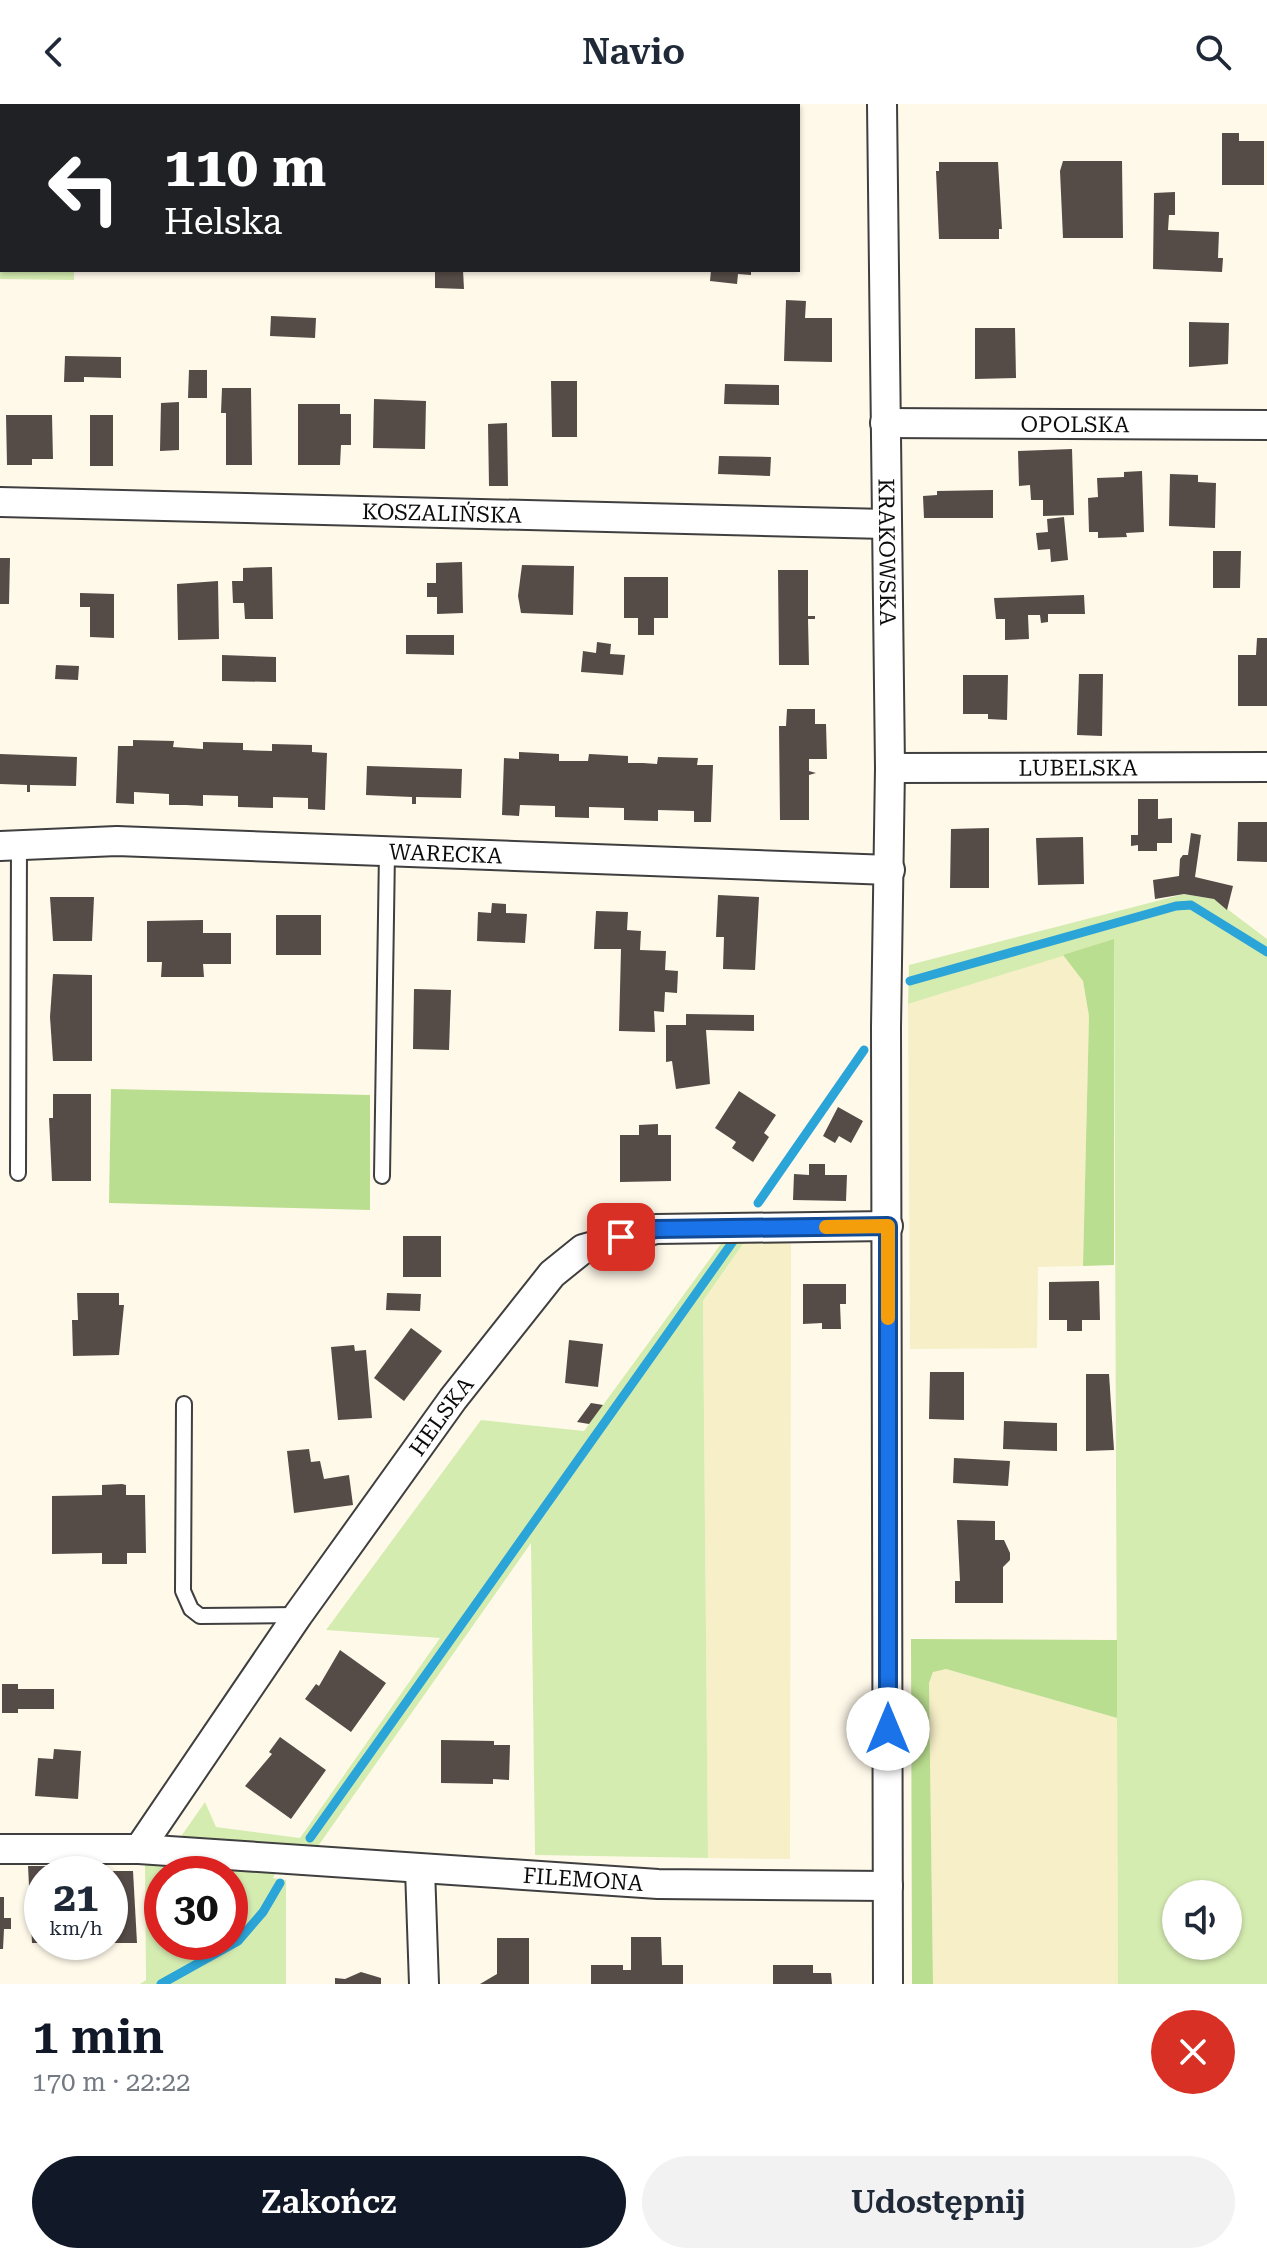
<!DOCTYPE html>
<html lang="pl">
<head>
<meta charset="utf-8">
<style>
  :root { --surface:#fff; --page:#f2f2f3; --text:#1f2937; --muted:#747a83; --accent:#111827 }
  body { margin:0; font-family:"Roboto Serif",serif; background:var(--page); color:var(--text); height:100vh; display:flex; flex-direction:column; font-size:30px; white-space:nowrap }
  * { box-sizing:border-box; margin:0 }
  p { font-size:26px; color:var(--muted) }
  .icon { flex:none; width:44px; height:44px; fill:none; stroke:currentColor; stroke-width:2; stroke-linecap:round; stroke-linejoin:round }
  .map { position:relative; height:1880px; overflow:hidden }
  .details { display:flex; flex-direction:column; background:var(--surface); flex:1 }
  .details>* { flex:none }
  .hud { position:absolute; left:0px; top:0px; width:800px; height:168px; box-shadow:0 2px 6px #0004; background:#202124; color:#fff; overflow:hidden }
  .fabs { position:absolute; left:1162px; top:1776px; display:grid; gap:16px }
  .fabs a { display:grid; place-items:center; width:80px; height:80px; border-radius:50%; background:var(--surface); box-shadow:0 2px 6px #0004; font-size:40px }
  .speed { position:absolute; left:24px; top:1752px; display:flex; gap:16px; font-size:40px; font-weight:700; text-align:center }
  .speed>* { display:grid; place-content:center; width:104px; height:104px; border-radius:50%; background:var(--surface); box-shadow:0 2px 6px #0004; line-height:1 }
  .speed small { font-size:20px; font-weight:400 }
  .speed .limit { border:12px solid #d22; background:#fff; color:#111 }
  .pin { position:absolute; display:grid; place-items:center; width:68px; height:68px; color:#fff; margin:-34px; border-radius:16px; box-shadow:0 4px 12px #0006 }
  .me { position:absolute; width:88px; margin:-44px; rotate:0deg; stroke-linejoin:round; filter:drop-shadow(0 0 6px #0008) }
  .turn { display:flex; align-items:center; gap:28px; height:168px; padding:0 32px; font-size:36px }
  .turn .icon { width:104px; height:104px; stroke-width:2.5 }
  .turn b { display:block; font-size:56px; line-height:68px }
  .round { display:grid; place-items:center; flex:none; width:84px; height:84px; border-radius:42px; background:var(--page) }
  .overview { display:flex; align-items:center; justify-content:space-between; height:136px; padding:0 32px }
  h1 { font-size:48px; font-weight:600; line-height:60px; color:var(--accent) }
  .primary-button { display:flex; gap:16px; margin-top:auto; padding:16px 32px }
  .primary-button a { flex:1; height:92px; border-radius:48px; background:var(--accent); color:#fff; font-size:32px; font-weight:600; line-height:92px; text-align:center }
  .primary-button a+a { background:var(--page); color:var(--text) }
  header { display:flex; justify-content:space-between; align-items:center; height:104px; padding:0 32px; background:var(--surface); font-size:36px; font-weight:600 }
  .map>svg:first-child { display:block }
  .farmland { fill:#f7efc8 }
  .green { fill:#d5ecb1; fill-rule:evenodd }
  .forest { fill:#bade8f }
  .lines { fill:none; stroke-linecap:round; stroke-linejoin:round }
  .stream { stroke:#2ba4d8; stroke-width:9 }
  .building { fill:#554b47 }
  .lane-casing { stroke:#3f3f3f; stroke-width:18 }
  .street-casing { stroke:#3f3f3f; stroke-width:32 }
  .lane { stroke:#fff; stroke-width:14 }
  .street { stroke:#fff; stroke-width:28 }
  .route-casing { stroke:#114b97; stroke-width:20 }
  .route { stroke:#1a73e8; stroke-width:14 }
  .slow { stroke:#f59e0b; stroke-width:14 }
  .labels { text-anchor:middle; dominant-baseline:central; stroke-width:8; stroke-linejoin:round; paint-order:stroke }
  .street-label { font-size:22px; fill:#0c0c0c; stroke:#fff }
</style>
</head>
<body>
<header><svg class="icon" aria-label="back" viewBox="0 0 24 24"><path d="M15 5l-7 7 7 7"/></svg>Navio<svg class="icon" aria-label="search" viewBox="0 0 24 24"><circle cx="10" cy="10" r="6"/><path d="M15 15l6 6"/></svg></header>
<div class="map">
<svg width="1267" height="1880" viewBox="0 0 1267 1880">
  <rect width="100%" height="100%" fill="#fff9ea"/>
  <g class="farmland">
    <polygon points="1063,851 1083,877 1089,912 1083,1162 1038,1163 1037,1244 910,1245 908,900"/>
    <polygon points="745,1137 791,1138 790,1755 708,1754 703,1197"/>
    <polygon points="946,1565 1117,1614 1118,1880 933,1880 929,1579 933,1567"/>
  </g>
  <g class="green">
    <polygon points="0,0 75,0 2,2 2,166 74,166 74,176 0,175"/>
    <path d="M1184,790L1214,795L1267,835V1880H1118L1114,836L908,900L909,861ZM1176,1790H1228V1842H1176Z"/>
    <polygon points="723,1137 745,1137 703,1197 708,1754 535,1751 531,1439 316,1745 175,1741 205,1698 216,1723 300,1734 440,1534 326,1526 481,1316 584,1327"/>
    <path d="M145,1761L277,1766L273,1774L286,1776V1880H140L146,1876ZM162,1770H230V1838H162Z"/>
  </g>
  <g class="forest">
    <polygon points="1114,835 1114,1161 1083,1162 1089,912 1083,877 1063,851"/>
    <polygon points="111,985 370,991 370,1106 109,1099"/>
    <polygon points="911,1535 1117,1536 1117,1614 946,1565 933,1568 929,1579 933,1880 912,1880"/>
  </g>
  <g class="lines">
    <g class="stream">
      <polyline points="910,877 1176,802 1191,801 1267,848"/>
      <polyline points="758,1099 864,946"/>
      <polyline points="310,1734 734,1136"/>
      <polyline points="161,1880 238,1837 263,1808 280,1779"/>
    </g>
  </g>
  <g class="building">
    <polygon points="1222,29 1239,29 1239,37 1264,37 1264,81 1222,81"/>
    <polygon points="1063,57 1122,57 1123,134 1063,134 1060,67"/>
    <polygon points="939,58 998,58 1002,125 999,125 999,135 939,135 936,67 939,67"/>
    <polygon points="1175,88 1175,111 1169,111 1168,126 1219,128 1218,154 1223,154 1222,168 1153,165 1154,89"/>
    <polygon points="435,166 463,166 464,185 435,184"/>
    <polygon points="711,166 751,166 751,171 738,170 737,180 710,177"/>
    <polygon points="786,196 806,197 805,214 832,214 832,258 784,257"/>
    <polygon points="271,212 316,214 315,234 270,232"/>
    <polygon points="1189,218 1229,219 1228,260 1189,263"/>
    <polygon points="975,224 1015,224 1016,274 975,275"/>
    <polygon points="65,252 121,253 121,274 84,273 84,278 64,278"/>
    <polygon points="189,266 207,266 207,294 188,294"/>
    <polygon points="551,277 577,277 577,333 552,333"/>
    <polygon points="725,280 779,281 779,301 724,300"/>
    <polygon points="222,284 251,284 252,361 226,361 226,309 221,309"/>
    <polygon points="374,295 426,297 425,345 373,344"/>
    <polygon points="179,298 179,346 160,347 161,299"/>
    <polygon points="298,300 340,300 340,310 351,310 351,341 341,341 340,361 298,361"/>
    <polygon points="6,311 52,311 53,355 32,355 32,361 7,361"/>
    <rect x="90" y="311" width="23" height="51"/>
    <polygon points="507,319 508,382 489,382 488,320"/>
    <polygon points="1072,345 1074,411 1043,412 1043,396 1031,396 1030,381 1019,382 1018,347"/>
    <polygon points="719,352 771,353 770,372 718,370"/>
    <polygon points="1142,367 1144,428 1126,429 1127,433 1098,434 1098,428 1089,428 1088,394 1098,393 1097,374 1124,373 1124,368"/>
    <polygon points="1170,370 1198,371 1198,378 1216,379 1215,424 1169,422"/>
    <polygon points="993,386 993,414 924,414 923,392 937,391 937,387"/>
    <polygon points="1064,413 1068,456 1051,458 1050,445 1038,446 1036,429 1048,428 1047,415"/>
    <polygon points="1213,447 1241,447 1240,484 1213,484"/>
    <polygon points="0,454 10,454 9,500 0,500"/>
    <polygon points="462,458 463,509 437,510 437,493 427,493 427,479 436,479 436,459"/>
    <polygon points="522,461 574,462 573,511 521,509 518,492"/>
    <polygon points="272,463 273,515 245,515 244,499 233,499 232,477 243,477 243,464"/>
    <polygon points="778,466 808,466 808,512 815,512 815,515 808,515 809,561 779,561"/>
    <polygon points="624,473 668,473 668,514 654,514 654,531 638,531 638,514 624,514"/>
    <polygon points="218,477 219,535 178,536 177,480"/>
    <polygon points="80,489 114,490 114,534 90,533 90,503 80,503"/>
    <polygon points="1084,491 1085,510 1048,510 1048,518 1041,519 1040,511 1028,511 1029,535 1005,536 1005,515 996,515 994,494"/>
    <polygon points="406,531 454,531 454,551 406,550"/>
    <polygon points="1257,534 1267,534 1267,602 1238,602 1238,551 1256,551"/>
    <polygon points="597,538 611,540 610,550 625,551 623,571 581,568 583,547 596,549"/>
    <polygon points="222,551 276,553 276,578 222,577"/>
    <polygon points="56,561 79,562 78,576 55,575"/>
    <polygon points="1079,570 1103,570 1102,632 1077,631"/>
    <polygon points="963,571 1008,571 1007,616 988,615 988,610 963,610"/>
    <polygon points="787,605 815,605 815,620 826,620 827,655 809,655 809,667 816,669 809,671 809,716 780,716 779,622 786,622"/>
    <polygon points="133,636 174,637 173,643 203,645 203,638 243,639 243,646 272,647 272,640 312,641 312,648 327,649 325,706 308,705 308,694 273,693 273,704 238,703 238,692 203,691 203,702 186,701 169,701 169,690 134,688 134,700 116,699 118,642 133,642"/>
    <polygon points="519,648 559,650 559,657 588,657 589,650 628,652 628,659 643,659 657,660 658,653 698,654 697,661 713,661 711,718 694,718 694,707 658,706 658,717 624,716 624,704 589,703 589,714 555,713 555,702 520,701 519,712 502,711 504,654 519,655"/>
    <polygon points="0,650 77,653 76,682 30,681 30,688 27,688 27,681 0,680"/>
    <polygon points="367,662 462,665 461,694 416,693 416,700 412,700 412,693 366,691"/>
    <polygon points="1138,695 1158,695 1158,715 1172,714 1172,739 1157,739 1157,747 1138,747 1138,741 1131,742 1131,731 1138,731"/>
    <polygon points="1238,718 1267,718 1267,758 1237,757"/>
    <polygon points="989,724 989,784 950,784 951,725"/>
    <polygon points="1191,729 1201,731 1195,773 1233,782 1227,806 1214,795 1184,790 1155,795 1153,776 1179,772 1180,755 1183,751 1188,751"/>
    <polygon points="1083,733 1084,780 1038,781 1036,734"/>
    <polygon points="718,791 759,793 755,866 723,865 724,833 716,833"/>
    <polygon points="50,793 94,793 92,837 53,837"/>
    <polygon points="492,799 506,800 506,809 527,810 525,839 477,837 478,808 491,809"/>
    <polygon points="596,807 628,808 627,826 641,827 640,846 666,847 665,866 678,867 677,889 665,888 664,908 654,907 655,928 619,927 621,845 594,845"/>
    <rect x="276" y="811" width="45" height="40"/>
    <polygon points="203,816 203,829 231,829 231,860 203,860 204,873 161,873 162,858 147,858 147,817"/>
    <polygon points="53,870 92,871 92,957 53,957 50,913"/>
    <polygon points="414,885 451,886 449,946 413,945"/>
    <polygon points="686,910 754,911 754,927 706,926 710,980 676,985 672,957 666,958 666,921 686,921"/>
    <polygon points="739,987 776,1011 764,1029 769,1033 753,1058 732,1044 736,1038 715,1024"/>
    <polygon points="53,990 91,990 91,1077 52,1077 49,1014 53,1014"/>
    <polygon points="838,1003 863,1017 851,1039 839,1032 835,1039 823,1032"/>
    <polygon points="658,1020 658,1031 671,1031 671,1077 620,1078 620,1031 639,1031 639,1021"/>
    <polygon points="809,1060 825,1060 825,1071 847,1071 846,1097 793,1096 794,1070 809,1071"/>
    <rect x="403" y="1132" width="38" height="41"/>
    <polygon points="1099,1177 1100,1216 1082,1216 1082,1227 1067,1227 1067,1216 1049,1216 1049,1178"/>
    <polygon points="803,1180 846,1180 846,1200 840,1200 841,1225 822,1225 822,1219 803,1220"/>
    <polygon points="77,1189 119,1189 119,1201 124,1201 119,1251 73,1252 72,1216 78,1216"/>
    <polygon points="387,1189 421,1190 420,1207 386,1206"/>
    <polygon points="411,1224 442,1247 404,1297 374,1274"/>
    <polygon points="569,1236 603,1240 598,1283 565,1279"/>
    <polygon points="354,1241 355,1247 366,1246 372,1314 338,1316 331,1243"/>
    <polygon points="930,1268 964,1268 964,1316 929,1315"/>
    <polygon points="1086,1270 1109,1270 1114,1346 1086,1347"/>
    <polygon points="591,1299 603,1301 589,1320 577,1318"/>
    <polygon points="1004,1317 1057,1319 1057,1347 1003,1345"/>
    <polygon points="309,1345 311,1358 320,1357 324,1375 349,1371 353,1401 294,1409 287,1347"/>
    <polygon points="954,1354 1010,1357 1008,1382 953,1379"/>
    <polygon points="122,1380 126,1381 126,1391 145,1391 146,1449 127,1449 127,1460 102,1460 102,1449 52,1450 52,1392 102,1391 102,1381"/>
    <polygon points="957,1416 995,1417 995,1436 1004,1436 1010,1449 1010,1456 1003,1463 1003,1499 955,1499 955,1477 960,1477"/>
    <polygon points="340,1546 386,1579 351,1628 305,1595 316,1580 319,1582"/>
    <polygon points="2,1580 18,1580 18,1585 54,1585 54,1605 18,1605 18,1609 2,1609"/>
    <polygon points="280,1633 326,1666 291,1715 245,1682 272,1650 269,1648"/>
    <polygon points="441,1636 494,1637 494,1641 510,1641 509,1676 493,1675 493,1680 441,1679"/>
    <polygon points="54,1645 81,1647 78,1695 35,1692 38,1654 53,1655"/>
    <polygon points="28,1762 87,1762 87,1770 42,1770 42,1839 32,1839"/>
    <polygon points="110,1767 133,1767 137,1839 110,1839"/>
    <polygon points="0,1793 4,1793 4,1814 11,1814 11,1825 4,1825 3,1845 0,1845"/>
    <polygon points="631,1833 661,1833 662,1861 683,1861 683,1880 591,1880 591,1861 623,1861 623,1866 631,1866"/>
    <polygon points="497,1834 529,1834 529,1880 480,1880 497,1870"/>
    <polygon points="773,1861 813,1861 813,1869 831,1869 832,1880 773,1880"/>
    <polygon points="361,1868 381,1874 381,1880 335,1880 335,1874 345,1875"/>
  </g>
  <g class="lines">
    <defs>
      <g id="lane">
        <polyline points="18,1069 19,741"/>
        <polyline points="382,1072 387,748"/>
        <polyline points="184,1300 183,1487 191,1505 200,1512 298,1511"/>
      </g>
      <g id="street">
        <path id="s1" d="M882,0L890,664L886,923L888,1880"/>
        <path id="s2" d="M885,319L1267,321"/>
        <path id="s3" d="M0,398L886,420"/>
        <path id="s4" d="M890,664L1267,663"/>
        <path id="s5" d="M0,742L117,737L890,766"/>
        <path id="s6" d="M0,1745H139L658,1780L888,1782"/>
        <path id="s7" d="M139,1745L298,1511L453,1295L552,1170L583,1145L656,1125L888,1122"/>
        <polyline points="420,1765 424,1880"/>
      </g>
    </defs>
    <use href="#lane" class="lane-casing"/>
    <use href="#street" class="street-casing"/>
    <use href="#lane" class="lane"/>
    <use href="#street" class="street"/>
  </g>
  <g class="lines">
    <defs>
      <polyline id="route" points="621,1133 656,1125 888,1122 888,1625"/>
    </defs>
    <use href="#route" class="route-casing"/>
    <use href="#route" class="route"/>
    <polyline class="slow" points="826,1123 888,1122 888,1214"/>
  </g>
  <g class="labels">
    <g class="street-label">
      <text stroke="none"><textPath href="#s2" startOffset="190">OPOLSKA</textPath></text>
      <text stroke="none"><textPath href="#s3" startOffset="442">KOSZALIŃSKA</textPath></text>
      <text stroke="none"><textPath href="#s1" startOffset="448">KRAKOWSKA</textPath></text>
      <text stroke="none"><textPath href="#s4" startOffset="188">LUBELSKA</textPath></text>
      <text stroke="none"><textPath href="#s5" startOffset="446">WARECKA</textPath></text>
      <text stroke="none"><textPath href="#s7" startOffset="528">HELSKA</textPath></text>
      <text stroke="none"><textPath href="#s6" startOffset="584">FILEMONA</textPath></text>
    </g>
  </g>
</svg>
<div class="fabs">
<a><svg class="icon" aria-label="sound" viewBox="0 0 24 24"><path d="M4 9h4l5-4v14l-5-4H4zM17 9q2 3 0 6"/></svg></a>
</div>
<div class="speed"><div>21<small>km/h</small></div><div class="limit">30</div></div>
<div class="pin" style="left:621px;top:1133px;background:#d93025"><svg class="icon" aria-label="arrive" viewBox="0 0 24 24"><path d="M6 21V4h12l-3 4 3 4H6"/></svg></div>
<svg class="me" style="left:888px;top:1625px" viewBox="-20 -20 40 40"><circle r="19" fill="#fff"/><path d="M0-13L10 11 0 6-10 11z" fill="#1a73e8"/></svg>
<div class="hud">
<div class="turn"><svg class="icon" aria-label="left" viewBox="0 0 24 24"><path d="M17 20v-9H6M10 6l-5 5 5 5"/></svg><div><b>110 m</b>Helska</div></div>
</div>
</div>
<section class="details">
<div class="overview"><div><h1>1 min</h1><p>170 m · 22:22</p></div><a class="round" style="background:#d93025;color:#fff"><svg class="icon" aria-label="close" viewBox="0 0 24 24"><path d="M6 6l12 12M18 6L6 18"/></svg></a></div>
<div class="primary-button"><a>Zakończ</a><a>Udostępnij</a></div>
</section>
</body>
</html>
